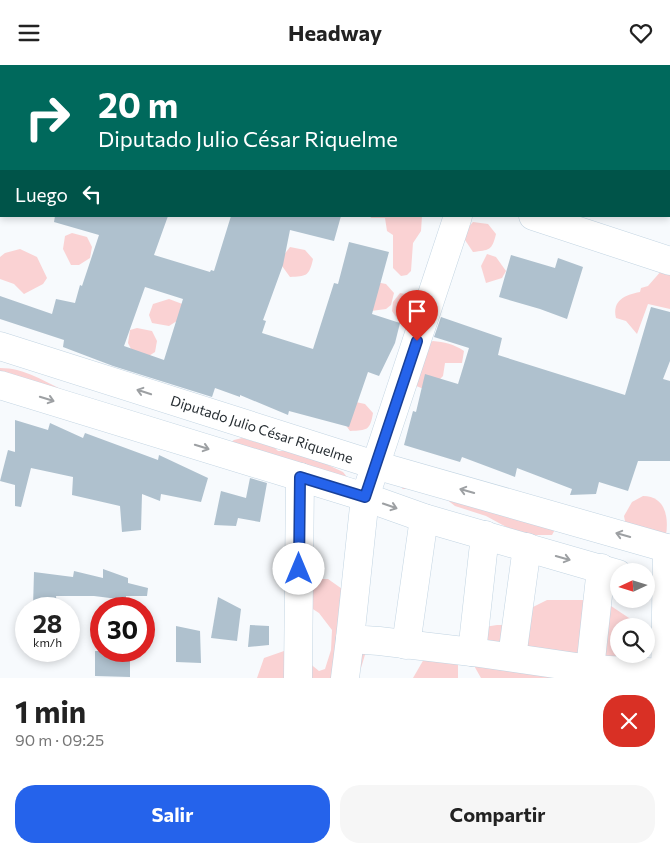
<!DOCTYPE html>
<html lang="es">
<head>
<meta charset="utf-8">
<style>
  :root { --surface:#fff; --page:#f6f6f6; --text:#222; --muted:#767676; --accent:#2563eb }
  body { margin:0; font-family:Commissioner,sans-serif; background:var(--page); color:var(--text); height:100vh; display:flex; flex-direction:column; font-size:19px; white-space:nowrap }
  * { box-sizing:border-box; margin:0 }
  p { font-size:16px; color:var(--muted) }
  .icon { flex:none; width:28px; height:28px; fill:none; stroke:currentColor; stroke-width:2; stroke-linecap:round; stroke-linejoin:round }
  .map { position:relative; height:613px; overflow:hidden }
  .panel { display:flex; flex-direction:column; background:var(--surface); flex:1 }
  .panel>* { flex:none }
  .banner { position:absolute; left:0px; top:0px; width:670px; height:152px; box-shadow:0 2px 8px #0003; background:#00695c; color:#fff; overflow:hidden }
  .needle { width:32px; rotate:266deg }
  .controls { position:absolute; left:610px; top:498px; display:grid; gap:10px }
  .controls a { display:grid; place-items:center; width:45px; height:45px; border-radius:50%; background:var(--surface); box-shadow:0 2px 8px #0003; font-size:25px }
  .speed { position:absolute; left:15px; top:532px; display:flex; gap:10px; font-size:25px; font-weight:700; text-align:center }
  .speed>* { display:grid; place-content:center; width:65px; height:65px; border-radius:50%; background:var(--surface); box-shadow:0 2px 8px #0003; line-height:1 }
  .speed small { font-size:12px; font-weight:400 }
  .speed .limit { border:8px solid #d22; background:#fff; color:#111 }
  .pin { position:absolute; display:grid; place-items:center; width:42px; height:42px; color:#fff; margin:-51px -21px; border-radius:50% 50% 50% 0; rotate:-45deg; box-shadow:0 0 5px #0007 }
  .pin .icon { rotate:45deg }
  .me { position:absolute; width:55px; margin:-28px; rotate:0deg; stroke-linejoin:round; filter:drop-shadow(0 0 4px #0008) }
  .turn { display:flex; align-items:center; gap:18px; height:105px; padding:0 15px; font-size:22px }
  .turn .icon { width:65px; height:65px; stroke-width:2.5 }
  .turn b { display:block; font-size:35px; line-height:42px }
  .then { display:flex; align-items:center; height:48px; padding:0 15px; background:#0003; gap:10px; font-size:19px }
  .round { display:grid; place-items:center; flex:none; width:52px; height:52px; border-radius:20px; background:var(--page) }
  .headline { display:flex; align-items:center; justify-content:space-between; height:85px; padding:0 15px }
  h1 { font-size:30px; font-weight:700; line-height:38px }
  .button { display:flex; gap:10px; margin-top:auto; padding:10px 15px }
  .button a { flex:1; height:58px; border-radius:20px; background:var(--accent); color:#fff; font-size:20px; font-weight:700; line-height:58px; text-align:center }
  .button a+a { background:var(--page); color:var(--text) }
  header { display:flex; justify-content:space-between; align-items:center; height:65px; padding:0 15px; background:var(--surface); font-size:22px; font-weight:700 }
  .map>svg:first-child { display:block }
  .green { fill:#fad2d3 }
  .building { fill:#afc1ce; fill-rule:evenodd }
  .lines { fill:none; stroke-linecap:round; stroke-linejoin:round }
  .minor-casing { stroke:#c2d4e2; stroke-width:29 }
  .minor { stroke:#fff; stroke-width:28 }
  .oneway { stroke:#9da0a3 }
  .route-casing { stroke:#184099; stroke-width:12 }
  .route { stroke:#2563eb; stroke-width:9 }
  .labels { text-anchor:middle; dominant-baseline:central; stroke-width:4; stroke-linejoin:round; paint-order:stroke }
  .street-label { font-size:14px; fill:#262d32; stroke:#fff }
</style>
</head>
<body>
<header><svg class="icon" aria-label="menu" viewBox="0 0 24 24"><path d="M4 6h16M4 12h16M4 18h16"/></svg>Headway<svg class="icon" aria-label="heart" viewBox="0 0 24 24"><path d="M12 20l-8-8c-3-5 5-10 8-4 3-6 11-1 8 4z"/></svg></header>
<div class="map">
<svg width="670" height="613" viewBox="0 0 670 613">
  <rect width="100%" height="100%" fill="#f7fafd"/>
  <g class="green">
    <polygon points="370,151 422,151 421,166 413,178 411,206 407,210 401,211 393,203 393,170 387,166 385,153 371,153"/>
    <path d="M473,157L488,159L496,169C492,186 489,185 473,187L465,175L466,165Z"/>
    <polygon points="72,168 87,172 92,182 90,193 79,200 71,200 63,184 65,171"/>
    <path d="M290,182L305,185L313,194C309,212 306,211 290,212L282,201L283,191Z"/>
    <polygon points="20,184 37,192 47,213 43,219 24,229 14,219 0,214 0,192 5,188"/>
    <polygon points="487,189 496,192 506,206 502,213 486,218 481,201"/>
    <path d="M662,205L670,206V244L648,239L637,269L626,256L616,253C612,235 625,230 640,227L641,223L648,221Z"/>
    <polygon points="371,216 386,219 394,228 391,240 386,244 371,246"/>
    <polygon points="400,228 415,231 420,235 415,256 400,258 392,246 393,237"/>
    <polygon points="169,234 185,240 180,254 169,261 152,258 149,250 153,239"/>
    <polygon points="137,263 152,266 157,276 155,287 144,294 136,294 128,278 130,265"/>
    <path d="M433,276C444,277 454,279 464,286L462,298H445L443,311L437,317L424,324L411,319L426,279Z"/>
    <path d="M0,303C25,303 45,317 67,327L0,324Z"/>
    <path d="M351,336L365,339L373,348C370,366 367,365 350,366L342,355Z"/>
    <polygon points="242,373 274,382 278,386 294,386 307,390 343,407 351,417 227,380 234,375"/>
    <polygon points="407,416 557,461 552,470 532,470 512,465 486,451 455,441 446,434 415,424 402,424"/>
    <path d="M643,431C665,431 669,452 666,470L627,467L624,451L632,437Z"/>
    <polygon points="309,514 328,514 345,526 367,583 361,603 355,613 257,613 264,593 284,586 303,593 319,606 325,604 331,585 332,565 319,548 302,537"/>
    <polygon points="547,535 602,535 641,561 619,561 619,589 635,589 630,598 638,613 481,613 468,590 472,564 497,560 516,560 523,547"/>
    <polygon points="424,594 458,596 458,613 413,613"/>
  </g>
  <g class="building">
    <path d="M55,151H168L154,190L210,207L211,205L214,206L231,151H341L334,176L290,165L283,200L263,255L266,256L262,268L313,284L334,218L338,219L349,177L389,187L372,249L400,258L395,278L379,311L368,307L349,362L289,346L288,350L240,330V332L215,323L212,332L113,301L63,282L64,275L0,254V231L52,249L56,234L75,238L80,220L82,221L99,170L54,157ZM145,222L183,234L164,295L124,281Z"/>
    <polygon points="511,190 555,203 558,193 583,202 567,254 540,244 499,232"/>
    <polygon points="651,242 670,247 670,296 663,314 670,316 670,396 638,396 628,426 599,417 596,429 570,430 572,424 517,403 515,412 462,392 460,397 404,380 413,346 416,347 425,309 458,319 469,283 434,272 441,252 502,273 498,290 625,330"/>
    <polygon points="15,355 48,365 50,358 83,373 85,368 158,395 159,390 208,413 201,437 161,429 160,436 142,429 141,465 122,467 120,441 72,430 73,412 31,403 21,442 15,441 15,420 0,416 8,385 15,387"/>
    <polygon points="250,413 267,418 260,457 238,453 236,461 214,460 221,426 246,433"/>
    <polygon points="103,504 128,513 128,518 148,523 147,531 126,531 126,535 94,531 56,531 57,541 33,542 34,507 73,512 74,506 103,513"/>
    <polygon points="218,532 241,544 237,576 211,573"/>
    <polygon points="250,560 269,561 269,580 248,582"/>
    <polygon points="176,561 200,566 201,598 176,597"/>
    <polygon points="95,586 130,586 130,612 95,611"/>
  </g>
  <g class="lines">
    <defs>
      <g id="minor">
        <polyline points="38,0 43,1"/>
        <polyline points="505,1 506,0"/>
        <polyline points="458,151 365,432 350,574 379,576 472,587 590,604 601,503"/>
        <polyline points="533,151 670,196"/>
        <polyline points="0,281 375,400 670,484"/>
        <polyline points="0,320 365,432 424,453 618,509"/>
        <polyline points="406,580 424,453"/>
        <polyline points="472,587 485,470"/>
        <polyline points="512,592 527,482"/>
        <polyline points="298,613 300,412"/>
        <polyline points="345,613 350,574"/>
        <polyline points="591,613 590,604 665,608"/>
        <polyline points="665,613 667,483"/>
      </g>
    </defs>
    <use href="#minor" class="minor-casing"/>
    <use href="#minor" class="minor"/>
  </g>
  <defs><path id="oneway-shaft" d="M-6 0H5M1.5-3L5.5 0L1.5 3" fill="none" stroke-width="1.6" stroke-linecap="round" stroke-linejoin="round" transform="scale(1.25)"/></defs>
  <g class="oneway">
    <use href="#oneway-shaft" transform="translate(144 327) rotate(-162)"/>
    <use href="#oneway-shaft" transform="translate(47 334) rotate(17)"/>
    <use href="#oneway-shaft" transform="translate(202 382) rotate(17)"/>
    <use href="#oneway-shaft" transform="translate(467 426) rotate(-164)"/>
    <use href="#oneway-shaft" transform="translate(390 441) rotate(19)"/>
    <use href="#oneway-shaft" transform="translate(623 470) rotate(-164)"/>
    <use href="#oneway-shaft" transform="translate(563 493) rotate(16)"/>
  </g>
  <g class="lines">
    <defs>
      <polyline id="route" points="299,504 300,412 365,432 417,276"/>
    </defs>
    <use href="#route" class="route-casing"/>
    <use href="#route" class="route"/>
  </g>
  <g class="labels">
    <g class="street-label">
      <text transform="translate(262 364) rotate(18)">Diputado Julio César Riquelme</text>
    </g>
  </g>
</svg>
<div class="controls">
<a><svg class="needle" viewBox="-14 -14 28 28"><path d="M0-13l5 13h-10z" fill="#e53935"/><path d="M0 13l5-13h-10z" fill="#767676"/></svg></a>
<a><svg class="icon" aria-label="search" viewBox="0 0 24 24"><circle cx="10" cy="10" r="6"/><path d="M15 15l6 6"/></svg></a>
</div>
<div class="speed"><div>28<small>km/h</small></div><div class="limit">30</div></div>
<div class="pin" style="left:417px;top:276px;background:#d93025"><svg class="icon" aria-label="arrive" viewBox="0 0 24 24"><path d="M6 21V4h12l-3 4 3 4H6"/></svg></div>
<svg class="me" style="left:299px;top:504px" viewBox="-20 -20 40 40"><circle r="19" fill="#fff"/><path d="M0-13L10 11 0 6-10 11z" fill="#2563eb"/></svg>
<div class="banner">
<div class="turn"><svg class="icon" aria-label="right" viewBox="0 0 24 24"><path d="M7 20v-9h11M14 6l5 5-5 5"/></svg><div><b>20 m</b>Diputado Julio César Riquelme</div></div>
<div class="then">Luego<svg class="icon" aria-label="left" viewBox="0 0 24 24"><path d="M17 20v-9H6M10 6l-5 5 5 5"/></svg></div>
</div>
</div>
<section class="panel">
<div class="headline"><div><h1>1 min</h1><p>90 m · 09:25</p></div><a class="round" style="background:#d93025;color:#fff"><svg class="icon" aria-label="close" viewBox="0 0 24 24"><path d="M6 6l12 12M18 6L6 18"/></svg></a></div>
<div class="button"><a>Salir</a><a>Compartir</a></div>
</section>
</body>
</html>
